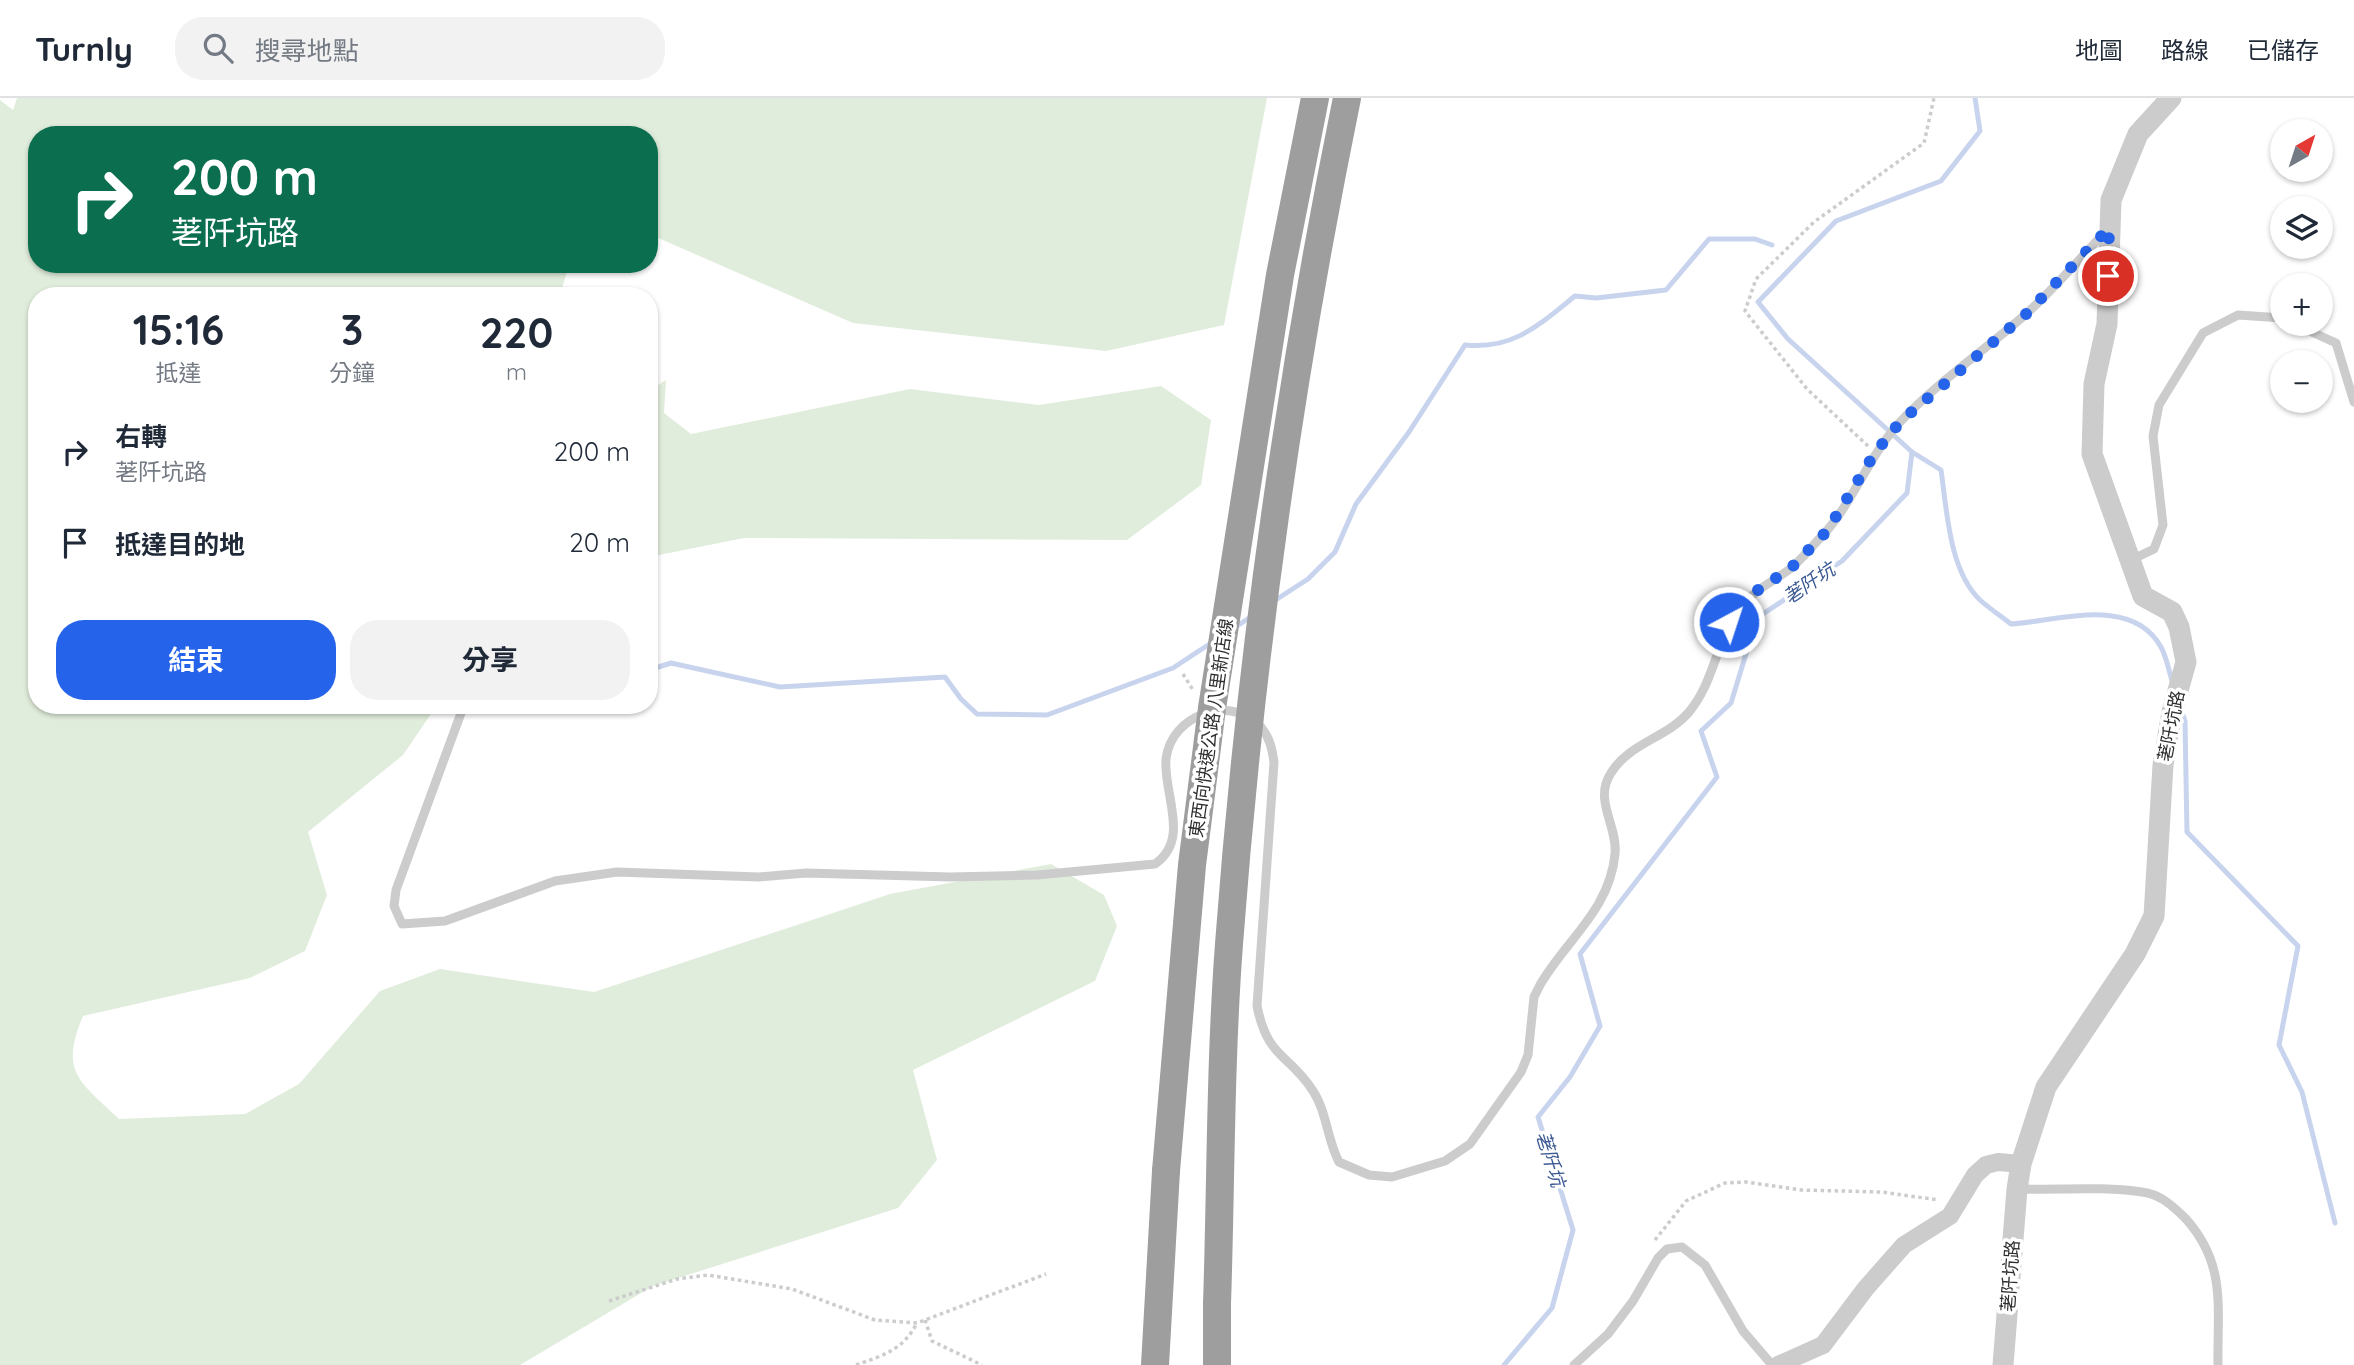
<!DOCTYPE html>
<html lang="zh-TW">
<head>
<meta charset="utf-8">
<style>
  :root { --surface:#fff; --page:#f2f2f3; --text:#1f2937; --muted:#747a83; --line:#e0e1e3; --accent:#2563eb }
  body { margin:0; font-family:Quicksand,"Noto Sans TC",sans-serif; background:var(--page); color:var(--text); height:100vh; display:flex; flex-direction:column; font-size:26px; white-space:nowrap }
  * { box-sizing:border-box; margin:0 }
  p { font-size:23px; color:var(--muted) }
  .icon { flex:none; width:38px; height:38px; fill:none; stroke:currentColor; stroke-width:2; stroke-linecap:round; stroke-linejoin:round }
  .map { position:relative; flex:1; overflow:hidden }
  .drawer { position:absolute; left:28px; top:189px; width:630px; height:427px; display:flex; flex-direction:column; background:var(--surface); border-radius:28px; box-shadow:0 2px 5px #0004 }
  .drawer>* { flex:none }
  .hud { position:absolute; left:28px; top:28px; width:630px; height:147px; border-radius:28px; box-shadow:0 2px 5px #0004; background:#0b6e4f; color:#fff; overflow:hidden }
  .needle { width:46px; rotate:39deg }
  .controls { position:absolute; left:2270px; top:21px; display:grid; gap:14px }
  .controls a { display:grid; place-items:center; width:63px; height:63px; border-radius:50%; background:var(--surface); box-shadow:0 2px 5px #0004; font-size:35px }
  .pin { position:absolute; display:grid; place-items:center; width:60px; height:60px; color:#fff; margin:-30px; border:4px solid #fff; border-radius:50%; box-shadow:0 2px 7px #0007 }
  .me { position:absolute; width:77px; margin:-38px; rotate:40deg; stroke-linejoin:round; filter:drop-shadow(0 0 5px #0008) }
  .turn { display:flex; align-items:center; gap:24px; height:147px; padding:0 28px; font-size:32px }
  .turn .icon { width:91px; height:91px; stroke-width:2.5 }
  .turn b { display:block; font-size:49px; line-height:60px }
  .eta { display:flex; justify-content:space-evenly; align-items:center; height:119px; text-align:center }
  .eta b { font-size:42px; font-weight:700; line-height:49px }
  .cta { display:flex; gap:14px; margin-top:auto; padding:14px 28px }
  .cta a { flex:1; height:80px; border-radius:28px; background:var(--accent); color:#fff; font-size:28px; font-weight:700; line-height:80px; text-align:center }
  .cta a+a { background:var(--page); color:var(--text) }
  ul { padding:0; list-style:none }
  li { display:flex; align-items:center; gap:21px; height:91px; padding:0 28px }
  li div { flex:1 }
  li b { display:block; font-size:26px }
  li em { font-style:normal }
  header { display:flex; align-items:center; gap:42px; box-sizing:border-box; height:98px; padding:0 35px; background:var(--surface); border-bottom:2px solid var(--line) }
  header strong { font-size:33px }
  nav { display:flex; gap:38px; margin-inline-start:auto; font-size:24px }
  .search { width:490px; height:63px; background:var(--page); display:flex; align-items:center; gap:18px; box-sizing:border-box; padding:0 24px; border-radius:28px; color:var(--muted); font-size:26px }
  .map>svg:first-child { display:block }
  .green { fill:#e1eddc }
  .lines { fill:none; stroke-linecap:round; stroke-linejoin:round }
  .stream { stroke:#c8d4ed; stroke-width:5 }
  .path { stroke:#ccc; stroke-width:3.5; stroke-dasharray:3.5 3.5; stroke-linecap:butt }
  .service { stroke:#ccc; stroke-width:9 }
  .minor { stroke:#ccc; stroke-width:18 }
  .tertiary { stroke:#ccc; stroke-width:21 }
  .trunk { stroke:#9e9e9e; stroke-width:28 }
  .trunk-bridge { stroke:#9e9e9e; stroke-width:28 }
  .route { stroke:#2563eb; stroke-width:12; stroke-dasharray:0 21.6 }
  .labels { text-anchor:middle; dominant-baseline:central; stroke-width:7; stroke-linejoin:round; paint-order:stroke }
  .street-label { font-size:18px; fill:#2f2f2f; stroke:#fff }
  .water-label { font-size:19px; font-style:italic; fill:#3b5993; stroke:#fff }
</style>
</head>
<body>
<header>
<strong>Turnly</strong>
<div class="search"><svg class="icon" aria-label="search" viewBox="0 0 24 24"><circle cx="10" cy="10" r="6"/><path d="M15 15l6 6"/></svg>搜尋地點</div>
<nav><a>地圖</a><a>路線</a><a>已儲存</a></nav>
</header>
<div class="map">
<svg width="2354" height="1267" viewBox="0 0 2354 1267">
  <rect width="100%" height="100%" fill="#fff"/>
  <g class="green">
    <path d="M17,0H1267L1224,227L1106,253L853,225L649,136V37H37V166H569L560,198H37V607H437L403,657L308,734L327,797L305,853L250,880L83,918C59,975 80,983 119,1021L245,1016L299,986L380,893L440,871L594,894L890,796L1051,766L1104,797L1117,828L1095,883L913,972L937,1062L898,1110L653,1188L520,1267H0V2L13,12Z"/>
    <polygon points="666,282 664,315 691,336 910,291 1039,307 1161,288 1211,322 1201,387 1127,442 744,440 649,459 649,293"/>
  </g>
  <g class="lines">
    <g class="stream">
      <path d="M1912,354L1941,372C1947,413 1949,472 1980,502C1990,511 2001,518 2011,526C2058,523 2132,497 2161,549C2167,560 2169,574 2173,586"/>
      <path d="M1274,503L1308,481L1335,454L1356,406L1409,334L1465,247C1513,252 1539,227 1575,198L1596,200L1666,192L1709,141H1755L1772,147"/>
      <polyline points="1234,530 1252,518"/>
      <polyline points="649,572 671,565 780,589 945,579 961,601 977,616 1047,617 1173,570 1211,545"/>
      <polyline points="2181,611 2185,623 2187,734 2298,848 2279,947 2302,994 2335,1125"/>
      <polyline points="1504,1267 1552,1210 1573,1132 1538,1019 1570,979 1600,928 1580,856 1717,679 1701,633 1731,605 1757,520 1842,463 1907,395 1912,354 1788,241 1758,204 1836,123 1941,83 1980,33 1975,0"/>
    </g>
    <g class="path">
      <polyline points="1868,348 1807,291 1745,213 1756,181 1814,124 1924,45 1934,0"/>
      <polyline points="1183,576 1193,592"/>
      <polyline points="1655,1142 1686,1103 1725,1085 1746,1084 1801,1092 1881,1094 1939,1102"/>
      <polyline points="609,1203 677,1181 708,1177 792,1191 875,1222 917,1225 1046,1176"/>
      <polyline points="925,1222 932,1243 982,1267"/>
      <path d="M856,1267C884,1257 903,1252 917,1225"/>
    </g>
    <g class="service">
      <polyline points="2294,226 2336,245 2354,304"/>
      <polyline points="2131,462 2154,451 2163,427 2153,338 2159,307 2203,235 2238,217 2282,220"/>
      <path d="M464,607L396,792L394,808L402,826L445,823L555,783L617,774L759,779L806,775L950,779L1037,777L1155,766C1191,741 1163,696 1166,661C1171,616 1232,596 1261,629C1270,640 1272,651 1274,664L1257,908C1268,962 1289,955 1313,993C1327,1014 1327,1042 1339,1064L1369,1077L1392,1079L1445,1063L1470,1046L1521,974L1528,957L1534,899L1540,887C1565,843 1610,812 1615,756C1618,728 1593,702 1611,675C1629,645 1667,640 1689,614C1716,582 1715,540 1744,506C1757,490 1774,483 1790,471C1802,461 1812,448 1823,437C1854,403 1869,357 1901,323C1938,284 1985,252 2026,216C2055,190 2080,160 2107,132"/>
      <path d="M2019,1091C2059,1092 2102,1088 2142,1094C2160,1096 2173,1108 2186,1121C2227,1167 2217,1210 2218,1267"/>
      <polyline points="1574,1267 1608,1236 1633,1203 1658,1160 1667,1151 1682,1149 1705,1167 1743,1233 1772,1267"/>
    </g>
    <polyline class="minor" points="1778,1267 1823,1247 1866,1190 1904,1147 1950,1118 1975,1077 1986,1067 1998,1064 2021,1066"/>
    <polyline class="tertiary" points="2003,1267 2017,1091 2021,1066 2046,989 2135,856 2154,818 2163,667 2172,614 2186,564 2179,529 2172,514 2143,498 2092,356 2094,286 2107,226 2111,102 2138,36 2171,0"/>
    <g class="trunk">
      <polyline points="1155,1267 1166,1073"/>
      <polyline points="1217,1267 1217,1206"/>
    </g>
    <g class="trunk-bridge">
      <polyline points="1166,1073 1192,767 1212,610 1280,177 1315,0"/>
      <path d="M1217,1206C1221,1087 1220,966 1229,846C1250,563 1290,279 1347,0"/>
    </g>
  </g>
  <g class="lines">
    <polyline class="route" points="1729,524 1759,491 1790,471 1827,433 1875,355 1900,324 2026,216 2109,130 2108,178"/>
  </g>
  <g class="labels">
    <g class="street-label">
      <text transform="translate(2171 628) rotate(-79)">荖阡坑路</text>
      <text transform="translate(1211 630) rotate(-82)">東西向快速公路 八里新店線</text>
      <text transform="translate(2010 1178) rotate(-86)">荖阡坑路</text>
    </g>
    <g class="water-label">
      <text transform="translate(1809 485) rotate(-34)">荖阡坑</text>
      <text transform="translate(1551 1061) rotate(73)">荖阡坑</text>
    </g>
  </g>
</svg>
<div class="controls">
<a><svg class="needle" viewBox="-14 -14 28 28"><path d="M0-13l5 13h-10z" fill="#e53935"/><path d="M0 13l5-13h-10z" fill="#747a83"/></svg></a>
<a><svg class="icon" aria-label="layers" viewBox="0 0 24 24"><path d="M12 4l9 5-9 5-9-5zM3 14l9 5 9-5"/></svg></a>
<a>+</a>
<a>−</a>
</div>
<div class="pin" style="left:2108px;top:178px;background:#d93025"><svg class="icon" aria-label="arrive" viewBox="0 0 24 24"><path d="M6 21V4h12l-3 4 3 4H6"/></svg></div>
<svg class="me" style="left:1729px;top:524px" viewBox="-20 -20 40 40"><circle r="17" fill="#2563eb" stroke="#fff" stroke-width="3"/><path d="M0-11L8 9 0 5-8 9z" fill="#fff"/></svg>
<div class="hud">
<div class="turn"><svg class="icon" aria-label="right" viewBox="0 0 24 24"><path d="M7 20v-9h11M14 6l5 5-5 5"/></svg><div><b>200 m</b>荖阡坑路</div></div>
</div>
<section class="drawer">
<div class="eta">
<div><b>15:16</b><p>抵達</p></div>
<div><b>3</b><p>分鐘</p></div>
<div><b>220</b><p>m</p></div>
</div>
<ul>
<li><svg class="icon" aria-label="right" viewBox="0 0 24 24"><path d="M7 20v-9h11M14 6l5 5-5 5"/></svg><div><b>右轉</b><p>荖阡坑路</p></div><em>200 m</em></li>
<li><svg class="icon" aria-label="arrive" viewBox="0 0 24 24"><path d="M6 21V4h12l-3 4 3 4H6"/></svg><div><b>抵達目的地</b></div><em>20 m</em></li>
</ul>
<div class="cta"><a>結束</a><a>分享</a></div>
</section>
</div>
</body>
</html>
